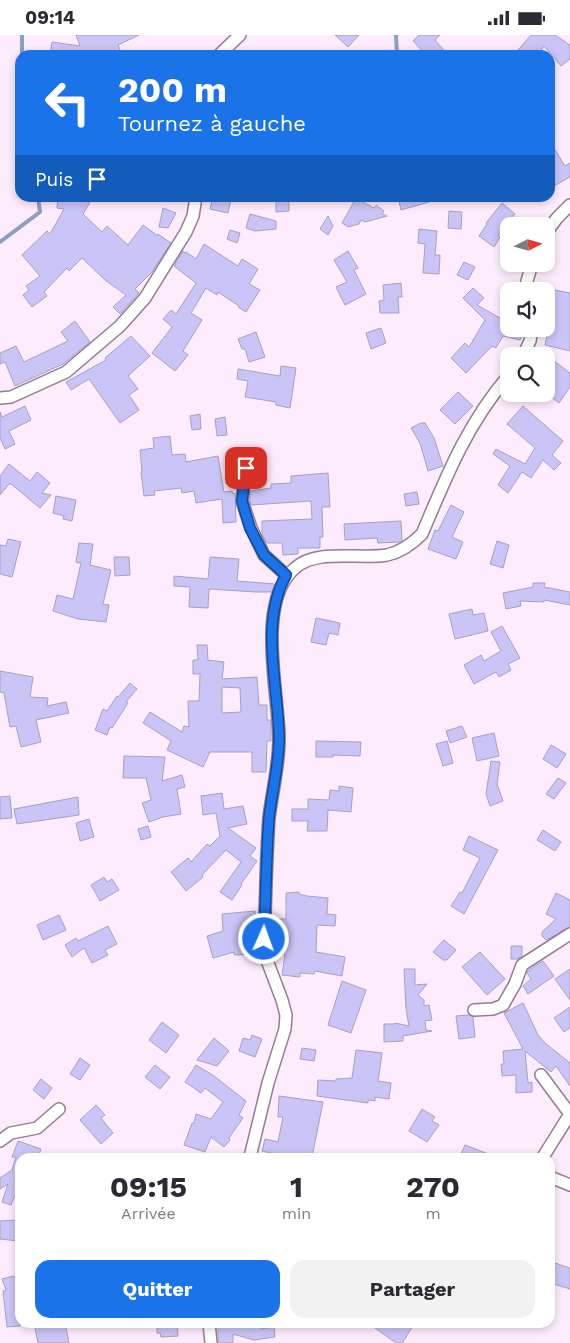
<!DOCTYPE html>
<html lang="fr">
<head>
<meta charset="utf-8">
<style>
  :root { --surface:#fff; --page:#f2f2f3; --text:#2b2b33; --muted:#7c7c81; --accent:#1a73e8 }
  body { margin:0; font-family:"Work Sans",sans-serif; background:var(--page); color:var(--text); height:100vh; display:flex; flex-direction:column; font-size:19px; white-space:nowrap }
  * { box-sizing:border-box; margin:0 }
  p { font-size:16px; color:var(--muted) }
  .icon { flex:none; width:28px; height:28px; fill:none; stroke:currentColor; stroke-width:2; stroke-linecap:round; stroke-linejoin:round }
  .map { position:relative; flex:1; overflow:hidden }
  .sheet { position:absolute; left:15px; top:1118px; width:540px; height:175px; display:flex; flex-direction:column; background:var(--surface); border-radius:15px; box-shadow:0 2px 8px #0003 }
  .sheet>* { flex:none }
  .hud { position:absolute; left:15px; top:15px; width:540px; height:152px; border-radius:15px; box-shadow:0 2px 8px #0003; background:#1a73e8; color:#fff; overflow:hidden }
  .needle { width:32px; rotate:84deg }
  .buttons { position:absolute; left:500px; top:182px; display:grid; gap:10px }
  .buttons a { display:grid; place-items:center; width:55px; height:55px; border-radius:10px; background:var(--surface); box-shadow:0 2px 8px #0003; font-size:25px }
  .pin { position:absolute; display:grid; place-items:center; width:42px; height:42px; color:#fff; margin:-21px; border-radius:10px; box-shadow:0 2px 8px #0006 }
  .me { position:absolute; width:55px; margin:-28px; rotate:2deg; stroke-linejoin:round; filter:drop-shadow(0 0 4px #0008) }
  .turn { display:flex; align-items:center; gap:18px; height:105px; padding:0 20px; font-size:22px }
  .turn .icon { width:65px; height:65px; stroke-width:2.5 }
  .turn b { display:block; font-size:35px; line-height:42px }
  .then { display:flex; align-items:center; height:48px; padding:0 20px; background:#0003; gap:10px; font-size:19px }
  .eta { display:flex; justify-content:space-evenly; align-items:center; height:85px; text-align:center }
  .eta b { font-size:30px; font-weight:700; line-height:35px }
  .cta { display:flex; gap:10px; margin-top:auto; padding:10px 20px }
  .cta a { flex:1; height:58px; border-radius:15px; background:var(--accent); color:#fff; font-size:20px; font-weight:700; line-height:58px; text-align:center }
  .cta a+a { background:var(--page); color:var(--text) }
  .status { display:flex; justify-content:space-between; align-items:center; height:35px; padding:0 25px; background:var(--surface); direction:ltr }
  .status svg { height:14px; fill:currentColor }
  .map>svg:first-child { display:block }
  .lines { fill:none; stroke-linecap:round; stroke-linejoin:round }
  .stream { stroke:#8c9fc0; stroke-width:4 }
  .building { fill:#cbc4f6; stroke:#a5a1c2; fill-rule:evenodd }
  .street-casing { stroke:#957b95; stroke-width:14 }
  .street { stroke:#fff; stroke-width:11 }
  .route-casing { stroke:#114b97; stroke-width:12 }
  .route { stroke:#1a73e8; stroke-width:9 }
</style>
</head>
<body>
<div class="status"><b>09:14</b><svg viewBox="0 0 49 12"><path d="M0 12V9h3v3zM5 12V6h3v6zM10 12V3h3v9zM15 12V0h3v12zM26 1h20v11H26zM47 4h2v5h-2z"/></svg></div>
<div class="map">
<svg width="570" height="1308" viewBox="0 0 570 1308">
  <rect width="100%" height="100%" fill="#fdecfd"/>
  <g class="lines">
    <g class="stream">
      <polyline points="396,0 397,20"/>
      <polyline points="22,20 22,0"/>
      <polyline points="0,207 40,177 38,162"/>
    </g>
  </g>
  <g class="building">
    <polygon points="76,0 139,0 118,10 122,20 50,20 52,7 80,11"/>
    <polygon points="335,0 359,0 348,12"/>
    <polygon points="419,0 440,0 435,5 448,20 426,20 413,6"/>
    <polygon points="531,0 555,0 570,10 570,24 561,31 544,11 538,20 514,20"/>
    <polygon points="550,107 565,131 570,128 570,142 554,151 550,144"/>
    <polygon points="58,162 93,162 83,179 102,197 107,191 128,210 143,190 158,201 158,199 171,208 152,237 135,254 139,258 120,279 113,272 126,260 105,245 82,223 69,236 67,233 44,257 47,261 32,272 23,260 29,255 26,251 40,241 22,220 47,196 50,199 64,174 57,173"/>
    <polygon points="213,162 231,164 228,178 210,174"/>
    <polygon points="276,162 289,162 289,176 276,177"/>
    <polygon points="398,162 435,162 436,165 401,175"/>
    <polygon points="356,163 374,173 376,170 384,176 382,179 387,181 365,187 361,185 359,189 348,192 342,188"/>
    <polygon points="502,168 515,179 498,201 500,202 494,212 479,201 487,189 486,188"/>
    <polygon points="163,173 176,178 168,193 159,192"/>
    <polygon points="449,176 462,177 461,194 448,193"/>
    <polygon points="250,179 276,186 276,194 255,196 246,193"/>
    <polygon points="328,181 333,191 328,200 320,194"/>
    <polygon points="419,194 437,196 435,220 440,220 439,239 423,238 425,209 418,208"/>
    <polygon points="230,195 240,198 237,208 227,204"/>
    <polygon points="204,209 238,231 242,224 258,234 249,249 260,255 246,277 238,272 239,271 218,257 217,260 206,253 191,278 202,285 183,316 188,320 175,336 152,318 172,292 163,284 171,275 176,279 196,248 174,231 183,216 185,218 186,217 196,224"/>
    <polygon points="348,216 358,233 354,235 366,259 345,270 336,252 347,247 334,225"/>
    <polygon points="464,227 475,232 468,245 457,240"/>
    <polygon points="401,248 402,262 398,262 399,278 380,278 379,266 384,265 383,250"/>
    <polygon points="473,253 484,263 477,270 509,288 509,294 524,294 520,305 503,301 496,313 492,311 466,338 451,323 465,308 469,312 485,285 463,263"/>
    <polygon points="549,254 570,258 570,316 545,310 551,282 546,282"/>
    <polygon points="75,286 90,307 63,329 15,351 5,327 0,329 0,318 16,311 24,327 68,306 61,297"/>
    <polygon points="381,293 386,308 371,314 366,298"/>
    <polygon points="256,297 265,322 249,327 245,314 242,314 238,304"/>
    <polygon points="131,301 150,321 128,341 138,354 129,360 139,375 120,388 89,344 71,355 66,347 106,325 105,323"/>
    <polygon points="554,326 570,338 570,352 559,368 546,358 546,336"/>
    <polygon points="281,331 296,333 290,373 276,370 276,367 245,362 248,346 237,344 238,334 280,341"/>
    <polygon points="458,357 473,371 455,389 440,375"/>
    <polygon points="25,371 31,385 9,396 15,409 5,414 0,403 0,377 2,382"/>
    <polygon points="523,371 563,406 552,420 561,428 554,435 543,425 531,443 522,437 508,458 498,450 510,431 493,419 496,414 525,429 535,413 507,389"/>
    <polygon points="200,379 201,394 192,395 190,381"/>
    <polygon points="225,382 227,400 217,401 215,384"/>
    <polygon points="421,388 425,388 434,403 443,431 428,436 420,408 411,393"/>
    <polygon points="170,401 172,420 185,419 186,427 218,421 224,457 232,456 233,459 235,458 236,487 223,488 222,464 196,468 194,456 182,458 181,453 154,456 155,460 144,461 141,437 142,437 140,415 154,413 153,403"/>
    <polygon points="9,429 30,446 37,437 50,448 42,458 51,460 40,473 11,449 9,449 0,460 0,441"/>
    <polygon points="328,438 330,472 322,472 323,502 320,502 320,513 298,513 298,519 283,520 282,508 267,508 262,499 262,486 312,484 311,466 251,470 250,465 251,456 271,453 271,449 291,448 291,441"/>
    <polygon points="417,457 419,469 406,471 404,459"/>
    <polygon points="56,461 76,465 72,486 63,484 64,481 53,478"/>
    <polygon points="451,470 464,477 452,502 463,507 456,524 428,514 435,495 438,496"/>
    <polygon points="401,486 402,506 401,507 378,508 377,503 345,505 344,489"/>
    <polygon points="8,504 21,507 12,542 0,539 0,510 6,511"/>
    <polygon points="497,506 509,510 503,533 490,529"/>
    <polygon points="79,508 93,509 90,530 111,535 103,569 109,570 106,587 78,584 53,576 57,560 73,564 81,528 76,527"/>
    <polygon points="114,522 129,522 130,540 115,541"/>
    <polygon points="210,522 239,524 237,546 275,549 272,557 256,557 209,554 208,573 189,572 190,552 174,551 174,541 208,544"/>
    <polygon points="533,548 545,548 544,552 570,557 570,570 544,565 544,567 520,566 521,571 506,574 503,558 533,552"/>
    <polygon points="472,574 473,580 484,578 488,596 455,604 449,579"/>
    <polygon points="316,583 340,588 338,600 329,598 326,610 311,607"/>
    <polygon points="502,591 520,623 508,629 511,635 499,642 496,637 474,649 464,630 481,620 484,626 501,616 491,597"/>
    <path d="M197,610H207L208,625L224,627L222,644L257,642L259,670H267V685H271V706H267L266,737H252V717H210L203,732L167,715L171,706L143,688L150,677L182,697L184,691L189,692L188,666H199L200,639H193V625H198ZM222,652L240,653L241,677L222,678Z"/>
    <polygon points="0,636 33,642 30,662 48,663 47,671 66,667 69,678 36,685 41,707 21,712 16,691 10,692 4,658 0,657"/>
    <polygon points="130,648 137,654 126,667 128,668 112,693 110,692 107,700 95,695 103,674 107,676 117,661 118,662"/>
    <polygon points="462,691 467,702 450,708 446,696"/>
    <polygon points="494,698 499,721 477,726 472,703"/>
    <polygon points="316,706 361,707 360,721 333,720 333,722 316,722"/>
    <polygon points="447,706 453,728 443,731 436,709"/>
    <polygon points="551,710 566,719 557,733 543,724"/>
    <polygon points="124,721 165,722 162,746 182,740 185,752 177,754 181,779 163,782 149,787 142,768 151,765 146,743 123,743"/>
    <polygon points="491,726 500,727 497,749 503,766 490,771 486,759"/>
    <polygon points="558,743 566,748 554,764 546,759"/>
    <polygon points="339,751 353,753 351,777 328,775 327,796 307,796 308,786 292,786 292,774 308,774 308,764 329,765 330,755 339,756"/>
    <polygon points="222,758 224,774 243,771 247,789 228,793 256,813 250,821 257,826 241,849 242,850 232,865 220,857 241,827 226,815 202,840 203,842 186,856 171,837 188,823 191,827 207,809 210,811 220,801 216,778 203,780 201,761"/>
    <polygon points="10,761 12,783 0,784 0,762"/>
    <polygon points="78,762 79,780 17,789 14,774"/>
    <polygon points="89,784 94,802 80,806 76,788"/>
    <polygon points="148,791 151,802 141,805 138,794"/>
    <polygon points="543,795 561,807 555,816 537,805"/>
    <polygon points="469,801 498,815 464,879 451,871 460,857 462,858 480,823 463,815"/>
    <polygon points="104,842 107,847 112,844 119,855 100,866 91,850"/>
    <polygon points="299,857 299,859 307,861 328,863 327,879 336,880 335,891 317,890 316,917 345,922 342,941 315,936 314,939 300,938 300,942 282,940 285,919 272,918 272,903 278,903 278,884 286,884 286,858"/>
    <polygon points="556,858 570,865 570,892 546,905 542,901 542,897 556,884 546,879"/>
    <polygon points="255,876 257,919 234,920 234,917 213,923 207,901 223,896 222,879"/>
    <polygon points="59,880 66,895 43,905 37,890"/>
    <polygon points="108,891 117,909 105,915 108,920 92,928 84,913 72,922 65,910 76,903 78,906"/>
    <polygon points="444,905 456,915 447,925 443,925 433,917"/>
    <polygon points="511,911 522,911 522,921 517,924 511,924"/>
    <polygon points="480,917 505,944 487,960 462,932"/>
    <polygon points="543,926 554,941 528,959 523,951 531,944 527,938 528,936"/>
    <polygon points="404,934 415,934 415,950 427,949 418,960 424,965 424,971 429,970 432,985 425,986 426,995 432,996 403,1001 403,1006 384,1007 384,989 395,989 395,988 409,991 406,974"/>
    <polygon points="570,934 570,965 555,944"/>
    <polygon points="342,946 366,955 351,998 328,990"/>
    <polygon points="523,968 538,1000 545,1008 570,1028 570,1051 556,1031 551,1037 525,1016 528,1048 532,1047 532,1057 516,1058 516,1040 502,1041 501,1029 504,1029 503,1016 523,1014 504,978"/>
    <polygon points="570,972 570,993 564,997 554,983"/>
    <polygon points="469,980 473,982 475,1002 459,1004 456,981"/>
    <polygon points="162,987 179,1000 166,1018 149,1005"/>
    <polygon points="252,1000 262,1004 255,1022 239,1016 243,1003 250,1005"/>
    <polygon points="214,1003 229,1016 217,1031 197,1025"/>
    <polygon points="302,1013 316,1015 314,1026 300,1024"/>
    <polygon points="356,1015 382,1018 378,1046 391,1048 389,1064 375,1062 375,1066 368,1065 368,1068 317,1061 318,1045 336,1046 336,1044 352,1043"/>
    <polygon points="80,1023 90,1030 80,1045 70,1039"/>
    <polygon points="155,1030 170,1042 160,1054 145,1042"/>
    <polygon points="196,1030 214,1041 246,1066 239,1080 243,1083 229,1103 230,1105 224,1112 211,1102 205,1117 184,1110 192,1088 194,1088 196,1079 211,1084 223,1067 205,1053 201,1058 185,1047"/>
    <polygon points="41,1044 52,1053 44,1064 33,1055"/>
    <polygon points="279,1061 323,1067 312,1122 288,1122 262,1116 265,1104 278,1107 283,1082 278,1082"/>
    <polygon points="96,1070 105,1080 101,1083 113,1098 101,1109 80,1085"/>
    <polygon points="422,1074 435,1082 432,1086 439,1090 427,1107 409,1096"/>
    <polygon points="18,1106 41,1114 38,1122 20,1122 20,1162 15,1160 11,1170 2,1167 8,1149 0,1154 0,1143 12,1135 16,1122 12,1122"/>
    <polygon points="465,1110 496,1122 471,1122 461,1119"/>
    <polygon points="17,1185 20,1186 20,1204 18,1206 0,1204 0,1186"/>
    <polygon points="555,1228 570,1233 570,1254 550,1248"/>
    <polygon points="14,1241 15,1244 20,1243 20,1291 7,1292 3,1256 6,1255 2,1244"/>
    <polygon points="34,1288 65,1288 69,1308 38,1308"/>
    <polygon points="157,1288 177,1288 178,1301 161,1302 160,1298 157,1298"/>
    <polygon points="218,1288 262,1288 261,1294 274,1292 275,1302 254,1305 233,1299 233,1308 218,1308"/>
    <polygon points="368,1288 415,1288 402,1308 396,1308"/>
  </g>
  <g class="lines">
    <defs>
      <g id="street">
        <polyline points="219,20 240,0"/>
        <polyline points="546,198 557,183 570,170"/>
        <polyline points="526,256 527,246 532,229"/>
        <polyline points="523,321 530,306 532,294"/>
        <polyline points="0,363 11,362 66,337 120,291 145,263 186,197 193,181 196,162"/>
        <polyline points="246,433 242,466 251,493 264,520 286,540"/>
        <polyline points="474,975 493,974 503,970 515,949 522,930 570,899"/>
        <polyline points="541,1040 570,1079 543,1122"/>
        <polyline points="0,1106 11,1098 37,1093 59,1074"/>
        <path d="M250,1122L268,1048L285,994L286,980L282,965L265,920L264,904C266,864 266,823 269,783C272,757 279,731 279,704C279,658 255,567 295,533C317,513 360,525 387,520C401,517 412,509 422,499C447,440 467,389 509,340"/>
        <polyline points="550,1142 570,1150"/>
        <polyline points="209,1288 211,1308"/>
      </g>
    </defs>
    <use href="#street" class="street-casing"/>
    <use href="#street" class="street"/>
  </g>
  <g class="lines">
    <defs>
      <path id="route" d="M246,433L242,466L250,493L264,520L286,540C259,589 279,652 279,704C279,730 272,757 269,783C266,823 266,864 264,904"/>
    </defs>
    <use href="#route" class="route-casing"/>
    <use href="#route" class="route"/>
  </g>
</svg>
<div class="buttons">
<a><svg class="needle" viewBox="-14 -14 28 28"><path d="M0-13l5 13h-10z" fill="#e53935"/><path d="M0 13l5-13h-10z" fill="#7c7c81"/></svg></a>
<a><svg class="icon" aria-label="sound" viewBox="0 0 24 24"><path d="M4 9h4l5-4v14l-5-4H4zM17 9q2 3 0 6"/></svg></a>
<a><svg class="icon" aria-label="search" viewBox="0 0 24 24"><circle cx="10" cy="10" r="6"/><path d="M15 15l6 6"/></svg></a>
</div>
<div class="pin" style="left:246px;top:433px;background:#d93025"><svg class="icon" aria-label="arrive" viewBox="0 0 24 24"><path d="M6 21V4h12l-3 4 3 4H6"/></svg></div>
<svg class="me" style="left:264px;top:904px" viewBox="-20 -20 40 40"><circle r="17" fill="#1a73e8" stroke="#fff" stroke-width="3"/><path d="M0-11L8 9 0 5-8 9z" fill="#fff"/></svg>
<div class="hud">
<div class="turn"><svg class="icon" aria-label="left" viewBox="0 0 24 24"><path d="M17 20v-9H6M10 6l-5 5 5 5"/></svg><div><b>200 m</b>Tournez à gauche</div></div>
<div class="then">Puis<svg class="icon" aria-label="arrive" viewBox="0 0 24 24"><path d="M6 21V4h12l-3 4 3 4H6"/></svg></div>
</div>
<section class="sheet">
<div class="eta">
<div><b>09:15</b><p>Arrivée</p></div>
<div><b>1</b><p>min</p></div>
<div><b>270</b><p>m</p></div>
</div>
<div class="cta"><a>Quitter</a><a>Partager</a></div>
</section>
</div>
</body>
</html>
